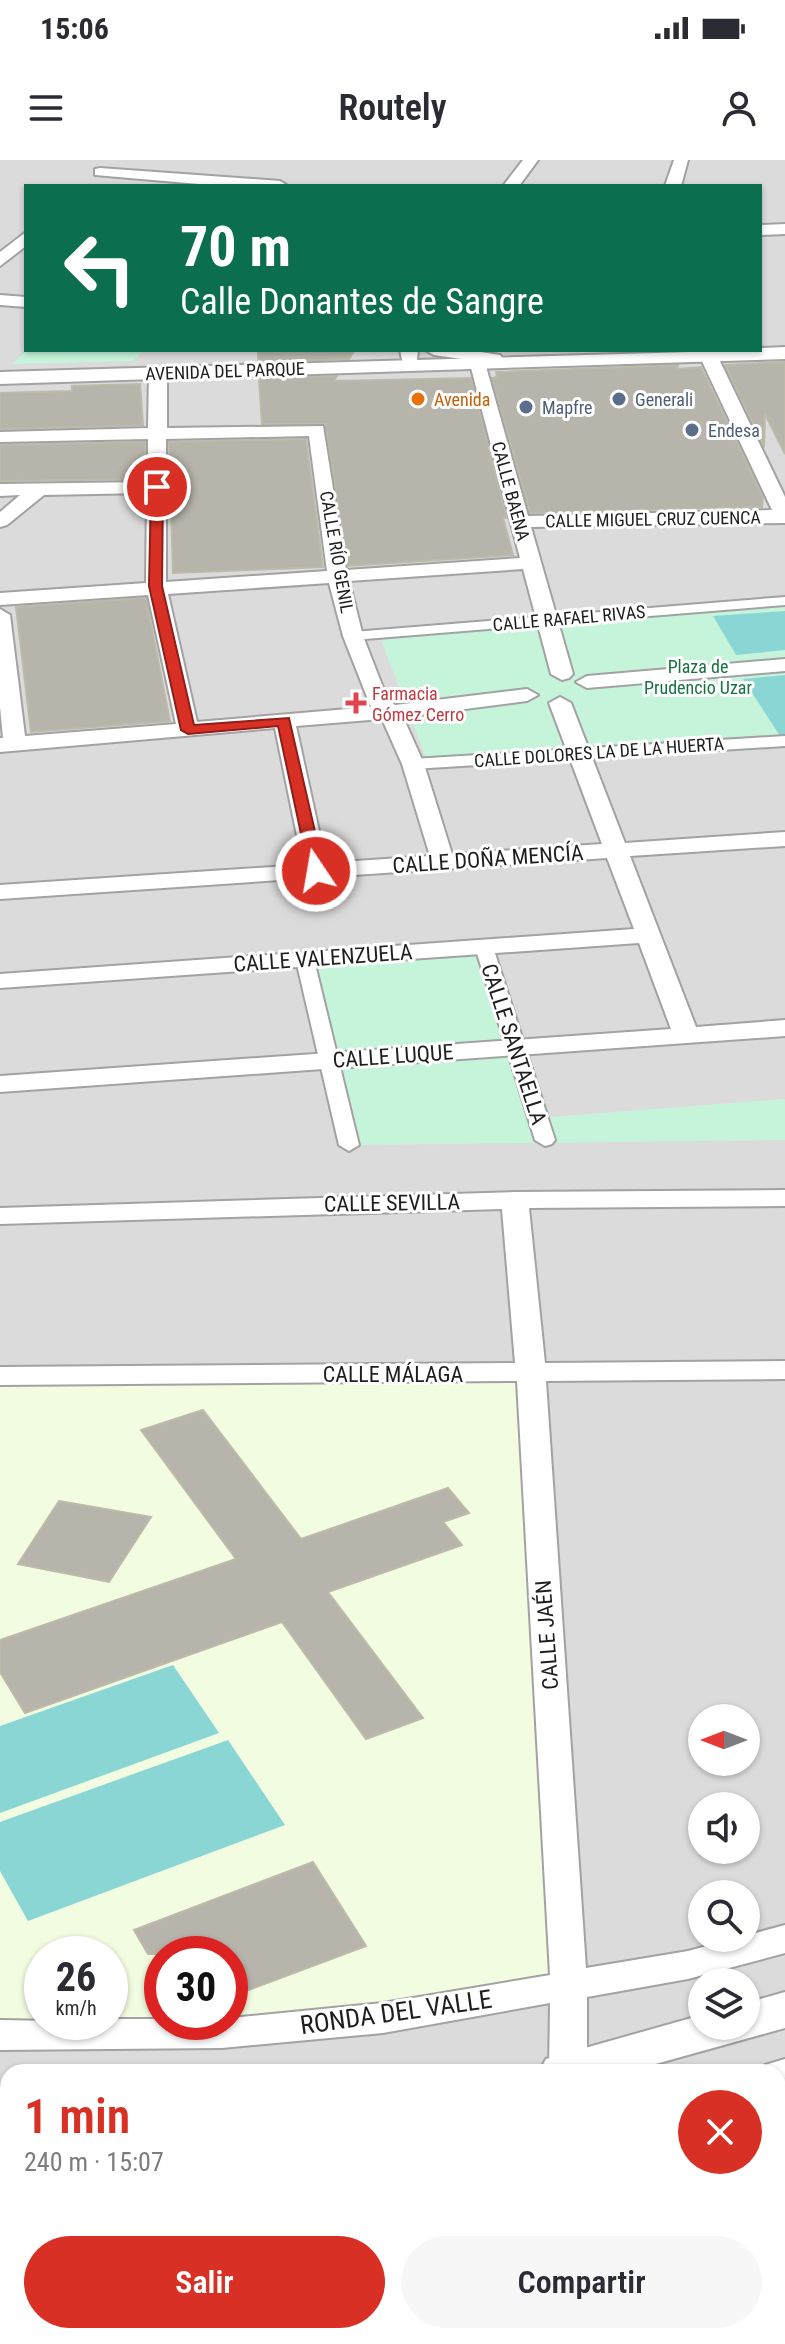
<!DOCTYPE html>
<html lang="es">
<head>
<meta charset="utf-8">
<style>
  :root { --surface:#fff; --page:#f7f7f7; --text:#2b2b33; --muted:#7c7c81; --accent:#d93025 }
  body { margin:0; font-family:"Roboto Condensed",sans-serif; background:var(--page); color:var(--text); height:100vh; display:flex; flex-direction:column; font-size:30px; white-space:nowrap }
  * { box-sizing:border-box; margin:0 }
  p { font-size:26px; color:var(--muted) }
  .icon { flex:none; width:44px; height:44px; fill:none; stroke:currentColor; stroke-width:2; stroke-linecap:round; stroke-linejoin:round }
  .map { position:relative; flex:1; overflow:hidden }
  .sheet { position:absolute; left:0px; top:1904px; width:786px; height:280px; display:flex; flex-direction:column; background:var(--surface); border-radius:24px 24px 0 0; box-shadow:0 2px 6px #0004 }
  .sheet>* { flex:none }
  .top-card { position:absolute; left:24px; top:24px; width:738px; height:168px; border-radius:0px; box-shadow:0 2px 6px #0004; background:#0b6e4f; color:#fff; overflow:hidden }
  .needle { width:52px; rotate:270deg }
  .controls { position:absolute; left:688px; top:1544px; display:grid; gap:16px }
  .controls a { display:grid; place-items:center; width:72px; height:72px; border-radius:50%; background:var(--surface); box-shadow:0 2px 6px #0004; font-size:40px }
  .speed { position:absolute; left:24px; top:1776px; display:flex; gap:16px; font-size:40px; font-weight:700; text-align:center }
  .speed>* { display:grid; place-content:center; width:104px; height:104px; border-radius:50%; background:var(--surface); box-shadow:0 2px 6px #0004; line-height:1 }
  .speed small { font-size:20px; font-weight:400 }
  .speed .limit { border:12px solid #d22; background:#fff; color:#111 }
  .pin { position:absolute; display:grid; place-items:center; width:68px; height:68px; color:#fff; margin:-34px; border:4px solid #fff; border-radius:50%; box-shadow:0 2px 8px #0007 }
  .me { position:absolute; width:88px; margin:-44px; rotate:348deg; stroke-linejoin:round; filter:drop-shadow(0 0 6px #0008) }
  .turn { display:flex; align-items:center; gap:28px; height:168px; padding:0 24px; font-size:36px }
  .turn .icon { width:104px; height:104px; stroke-width:2.5 }
  .turn b { display:block; font-size:56px; line-height:68px }
  .round { display:grid; place-items:center; flex:none; width:84px; height:84px; border-radius:42px; background:var(--page) }
  .summary { display:flex; align-items:center; justify-content:space-between; height:136px; padding:0 24px }
  h1 { font-size:48px; font-weight:600; line-height:60px; color:var(--accent) }
  .primary-button { display:flex; gap:16px; margin-top:auto; padding:16px 24px }
  .primary-button a { flex:1; height:92px; border-radius:48px; background:var(--accent); color:#fff; font-size:32px; font-weight:600; line-height:92px; text-align:center }
  .primary-button a+a { background:var(--page); color:var(--text) }
  .status { display:flex; justify-content:space-between; align-items:center; height:56px; padding:0 40px; background:var(--surface); direction:ltr }
  .status svg { height:22px; fill:currentColor }
  header { display:flex; justify-content:space-between; align-items:center; height:104px; padding:0 24px; background:var(--surface); font-size:36px; font-weight:600 }
  .map>svg:first-child { display:block }
  .residential { fill:#dcdbdb; fill-rule:evenodd }
  .education { fill:#f1fce0; fill-rule:evenodd }
  .park { fill:#c6f4db }
  .pitch { fill:#8ad6d5 }
  .building { fill:#b7b4ab; stroke:#bebaa9; stroke-width:2 }
  .lines { fill:none; stroke-linecap:round; stroke-linejoin:round }
  .pedestrian-casing { stroke:#a2a2a2; stroke-width:4 }
  .minor-casing { stroke:#a2a2a2; stroke-width:4 }
  .tertiary-casing { stroke:#a2a2a2; stroke-width:4 }
  .pedestrian { fill:#fff; fill-rule:evenodd }
  .minor { fill:#fff; fill-rule:evenodd }
  .tertiary { fill:#fff; fill-rule:evenodd }
  .route { fill:#d93025; stroke:#8d1f18; stroke-width:2 }
  .food-dot { fill:#e8710a; stroke:#fff; stroke-width:3 }
  .service-dot { fill:#5c6f8a; stroke:#fff; stroke-width:3 }
  .health-dot { fill:#e0444e; stroke:#fff; stroke-width:3 }
  .labels { text-anchor:middle; dominant-baseline:central; stroke-width:6; stroke-linejoin:round; paint-order:stroke }
  .far-street-label { font-size:18px; fill:#1e1e1e; stroke:#fff }
  .far-food-label { font-size:18px; fill:#c56008; stroke:#fff; text-anchor:start }
  .far-service-label { font-size:18px; fill:#4e5e75; stroke:#fff; text-anchor:start }
  .far-park-label { font-size:18px; fill:#167240; stroke:#fff }
  .far-health-label { font-size:18px; fill:#be3a42; stroke:#fff; text-anchor:start }
  .street-label { font-size:22px; fill:#1e1e1e; stroke:#fff }
  .near-street-label { font-size:26px; fill:#1e1e1e; stroke:#fff }
</style>
</head>
<body>
<div class="status"><b>15:06</b><svg viewBox="0 0 49 12"><path d="M0 12V9h3v3zM5 12V6h3v6zM10 12V3h3v9zM15 12V0h3v12zM26 1h20v11H26zM47 4h2v5h-2z"/></svg></div>
<header><svg class="icon" aria-label="menu" viewBox="0 0 24 24"><path d="M4 6h16M4 12h16M4 18h16"/></svg>Routely<svg class="icon" aria-label="person" viewBox="0 0 24 24"><circle cx="12" cy="8" r="4"/><path d="M4 21q1-7 8-7t8 7"/></svg></header>
<div class="map">
<svg width="785" height="2184" viewBox="0 0 785 2184">
  <rect width="100%" height="100%" fill="#eeeee5"/>
  <path class="residential" d="M0,0H785V2184H0ZM26,26H760V190H26ZM702,1558H746V1602H702ZM702,1646H746V1690H702ZM702,1734H746V1778H702ZM42,1794H110V1862H42ZM162,1794H230V1862H162ZM702,1822H746V1866H702ZM8,1912H778V2176H8Z"/>
  <path class="education" d="M531,1213L569,1827L383,1858L0,1875V1216ZM42,1794H110V1862H42ZM162,1794H230V1862H162Z"/>
  <g class="park">
    <polygon points="27,190 144,190 133,201 12,204"/>
    <polygon points="785,444 785,576 426,598 380,477"/>
    <polygon points="484,787 538,958 785,939 785,980 349,985 305,800"/>
  </g>
  <g class="pitch">
    <polygon points="785,451 785,490 736,495 713,456"/>
    <polygon points="785,515 785,576 780,576 743,519"/>
    <polygon points="173,1505 219,1573 0,1653 0,1566"/>
    <polygon points="228,1580 285,1665 28,1761 0,1711 0,1662"/>
  </g>
  <g class="building">
    <polygon points="258,190 355,190 349,199 258,202"/>
    <polygon points="785,202 785,294 765,254 764,287 725,205"/>
    <polygon points="678,205 677,209 701,207 763,337 762,347 530,353 492,218 497,217 496,212"/>
    <polygon points="337,216 334,221 471,218 507,358 503,358 513,395 348,406 325,264 262,264 259,219"/>
    <polygon points="140,224 143,265 0,269 0,233 72,231 72,226"/>
    <polygon points="306,279 323,407 173,413 169,282"/>
    <polygon points="145,282 145,319 0,321 0,285"/>
    <polygon points="146,438 170,561 31,572 16,447"/>
    <polygon points="203,1250 301,1379 448,1328 469,1353 443,1362 462,1385 328,1432 423,1558 366,1579 282,1462 25,1553 0,1512 0,1480 236,1399 141,1270"/>
    <polygon points="59,1341 151,1357 109,1422 18,1404"/>
    <polygon points="313,1702 366,1786 230,1837 230,1794 148,1794 134,1770"/>
  </g>
  <g class="lines">
    <defs>
      <g id="pedestrian">
        <polygon points="785,437 785,445 353,480 346,476 353,472"/>
        <polygon points="785,576 785,586 413,609 405,604 413,599"/>
        <polygon points="484,782 493,787 555,980 552,984 545,986 535,980 475,787"/>
        <polygon points="305,795 314,800 359,985 349,991 339,985 296,800"/>
      </g>
      <g id="minor">
        <polygon points="523,0 538,0 519,26 503,26"/>
        <polygon points="674,0 688,0 681,26 665,26"/>
        <polygon points="100,8 280,21 288,26 222,26 95,15 95,9"/>
        <polygon points="785,64 785,74 760,75 760,65"/>
        <polygon points="26,72 26,86 0,106 0,92"/>
        <polygon points="0,135 26,137 26,147 0,145"/>
        <polygon points="400,190 418,190 416,209 404,209"/>
        <path d="M425,190H468L500,195L503,199L494,204L485,203L528,356L772,350L699,195L707,190L717,195L785,337V363L531,367L573,514L569,518L562,520L551,514L523,409L349,421L363,476L387,538L395,545L527,529L538,535L527,541L403,557L424,604L452,694L602,684L549,543L560,537L571,543L625,683L785,672V686L630,696L696,867L785,860V876L0,932V916L671,869L639,783L0,828V814L634,769L607,698L0,739V725L303,705L275,568L0,592V578H3L0,547V449L10,455L25,576L176,564L148,435L0,445V433L146,423L147,333L44,335L7,365L0,367V352L20,335L0,336V324L148,322V279L0,282V272L148,268L149,213L158,208L167,213V268L323,266L346,410L520,398L469,200L434,195ZM309,276L327,411L166,422V279ZM329,423L343,476L371,547L197,562L168,434ZM382,559L402,604L430,696L326,703L296,566Z"/>
        <polygon points="785,499 785,511 587,528 576,522 587,516"/>
        <polygon points="785,1030 785,1046 529,1048 545,1203 785,1201 785,1219 546,1221 586,1808 688,1791 785,1765 785,1793 688,1819 587,1837 587,1912 549,1912 550,1843 383,1873 222,1888 0,1890 0,1860 110,1862 110,1859 162,1859 162,1862 230,1862 230,1858 383,1843 550,1815 517,1221 0,1225 0,1207 515,1203 502,1049 0,1064 0,1048 515,1032"/>
        <polygon points="785,1899 785,1929 778,1931 778,1912 761,1912 765,1905"/>
        <rect x="0" y="2020" width="8" height="32"/>
        <polygon points="785,2159 785,2184 737,2184 741,2176 778,2176 778,2161"/>
        <rect x="564" y="2176" width="42" height="8"/>
      </g>
      <g id="tertiary">
        <polygon points="785,187 785,199 0,224 0,212 760,190 760,188"/>
        <polygon points="785,1832 785,1868 627,1912 539,1912 546,1899 702,1855 702,1866 746,1866 746,1843"/>
        <rect x="0" y="1926" width="8" height="38"/>
      </g>
    </defs>
    <use href="#pedestrian" class="pedestrian-casing"/>
    <use href="#minor" class="minor-casing"/>
    <use href="#tertiary" class="tertiary-casing"/>
    <use href="#pedestrian" class="pedestrian"/>
    <use href="#minor" class="minor"/>
    <use href="#tertiary" class="tertiary"/>
  </g>
  <polygon class="route" points="157,323 163,327 162,426 194,565 289,558 324,711 322,714 311,714 309,711 278,566 188,574 181,570 149,426 151,327"/>
  <circle class="food-dot" cx="418" cy="239" r="8"/>
  <g class="service-dot">
    <circle cx="619" cy="239" r="8"/>
    <circle cx="526" cy="247" r="8"/>
    <circle cx="692" cy="270" r="8"/>
  </g>
  <path class="health-dot" d="M352 531h8v8h8v8h-8v8h-8v-8h-8v-8h8z"/>
  <g class="labels">
    <g class="far-street-label">
      <text transform="translate(225 211) rotate(-2)">AVENIDA DEL PARQUE</text>
      <text transform="translate(511 331) rotate(75)">CALLE BAENA</text>
      <text transform="translate(653 359) rotate(-1)">CALLE MIGUEL CRUZ CUENCA</text>
      <text transform="translate(337 392) rotate(80)">CALLE RÍO GENIL</text>
      <text transform="translate(569 458) rotate(-5)">CALLE RAFAEL RIVAS</text>
      <text transform="translate(599 592) rotate(-4)">CALLE DOLORES LA DE LA HUERTA</text>
    </g>
    <g class="far-food-label">
      <text x="434" y="239">Avenida</text>
    </g>
    <g class="far-service-label">
      <text x="635" y="239">Generali</text>
      <text x="542" y="247">Mapfre</text>
      <text x="708" y="270">Endesa</text>
    </g>
    <g class="far-park-label">
      <text x="698" y="506">Plaza de<tspan x="698" dy="21">Prudencio Uzar</tspan></text>
    </g>
    <g class="far-health-label">
      <text x="372" y="533">Farmacia<tspan x="372" dy="21">Gómez Cerro</tspan></text>
    </g>
    <g class="street-label">
      <text transform="translate(488 699) rotate(-4)">CALLE DOÑA MENCÍA</text>
      <text transform="translate(323 798) rotate(-4)">CALLE VALENZUELA</text>
      <text transform="translate(514 884) rotate(72)">CALLE SANTAELLA</text>
      <text transform="translate(393 896) rotate(-4)">CALLE LUQUE</text>
      <text transform="translate(392 1043) rotate(-1)">CALLE SEVILLA</text>
      <text x="393" y="1214">CALLE MÁLAGA</text>
      <text transform="translate(547 1475) rotate(-94)">CALLE JAÉN</text>
    </g>
    <g class="near-street-label">
      <text transform="translate(396 1852) rotate(-8)">RONDA DEL VALLE</text>
    </g>
  </g>
</svg>
<div class="controls">
<a><svg class="needle" viewBox="-14 -14 28 28"><path d="M0-13l5 13h-10z" fill="#e53935"/><path d="M0 13l5-13h-10z" fill="#7c7c81"/></svg></a>
<a><svg class="icon" aria-label="sound" viewBox="0 0 24 24"><path d="M4 9h4l5-4v14l-5-4H4zM17 9q2 3 0 6"/></svg></a>
<a><svg class="icon" aria-label="search" viewBox="0 0 24 24"><circle cx="10" cy="10" r="6"/><path d="M15 15l6 6"/></svg></a>
<a><svg class="icon" aria-label="layers" viewBox="0 0 24 24"><path d="M12 4l9 5-9 5-9-5zM3 14l9 5 9-5"/></svg></a>
</div>
<div class="speed"><div>26<small>km/h</small></div><div class="limit">30</div></div>
<div class="pin" style="left:157px;top:327px;background:#d93025"><svg class="icon" aria-label="arrive" viewBox="0 0 24 24"><path d="M6 21V4h12l-3 4 3 4H6"/></svg></div>
<svg class="me" style="left:316px;top:711px" viewBox="-20 -20 40 40"><circle r="17" fill="#d93025" stroke="#fff" stroke-width="3"/><path d="M0-11L8 9 0 5-8 9z" fill="#fff"/></svg>
<div class="top-card">
<div class="turn"><svg class="icon" aria-label="left" viewBox="0 0 24 24"><path d="M17 20v-9H6M10 6l-5 5 5 5"/></svg><div><b>70 m</b>Calle Donantes de Sangre</div></div>
</div>
<section class="sheet">
<div class="summary"><div><h1>1 min</h1><p>240 m · 15:07</p></div><a class="round" style="background:#d93025;color:#fff"><svg class="icon" aria-label="close" viewBox="0 0 24 24"><path d="M6 6l12 12M18 6L6 18"/></svg></a></div>
<div class="primary-button"><a>Salir</a><a>Compartir</a></div>
</section>
</div>
</body>
</html>
